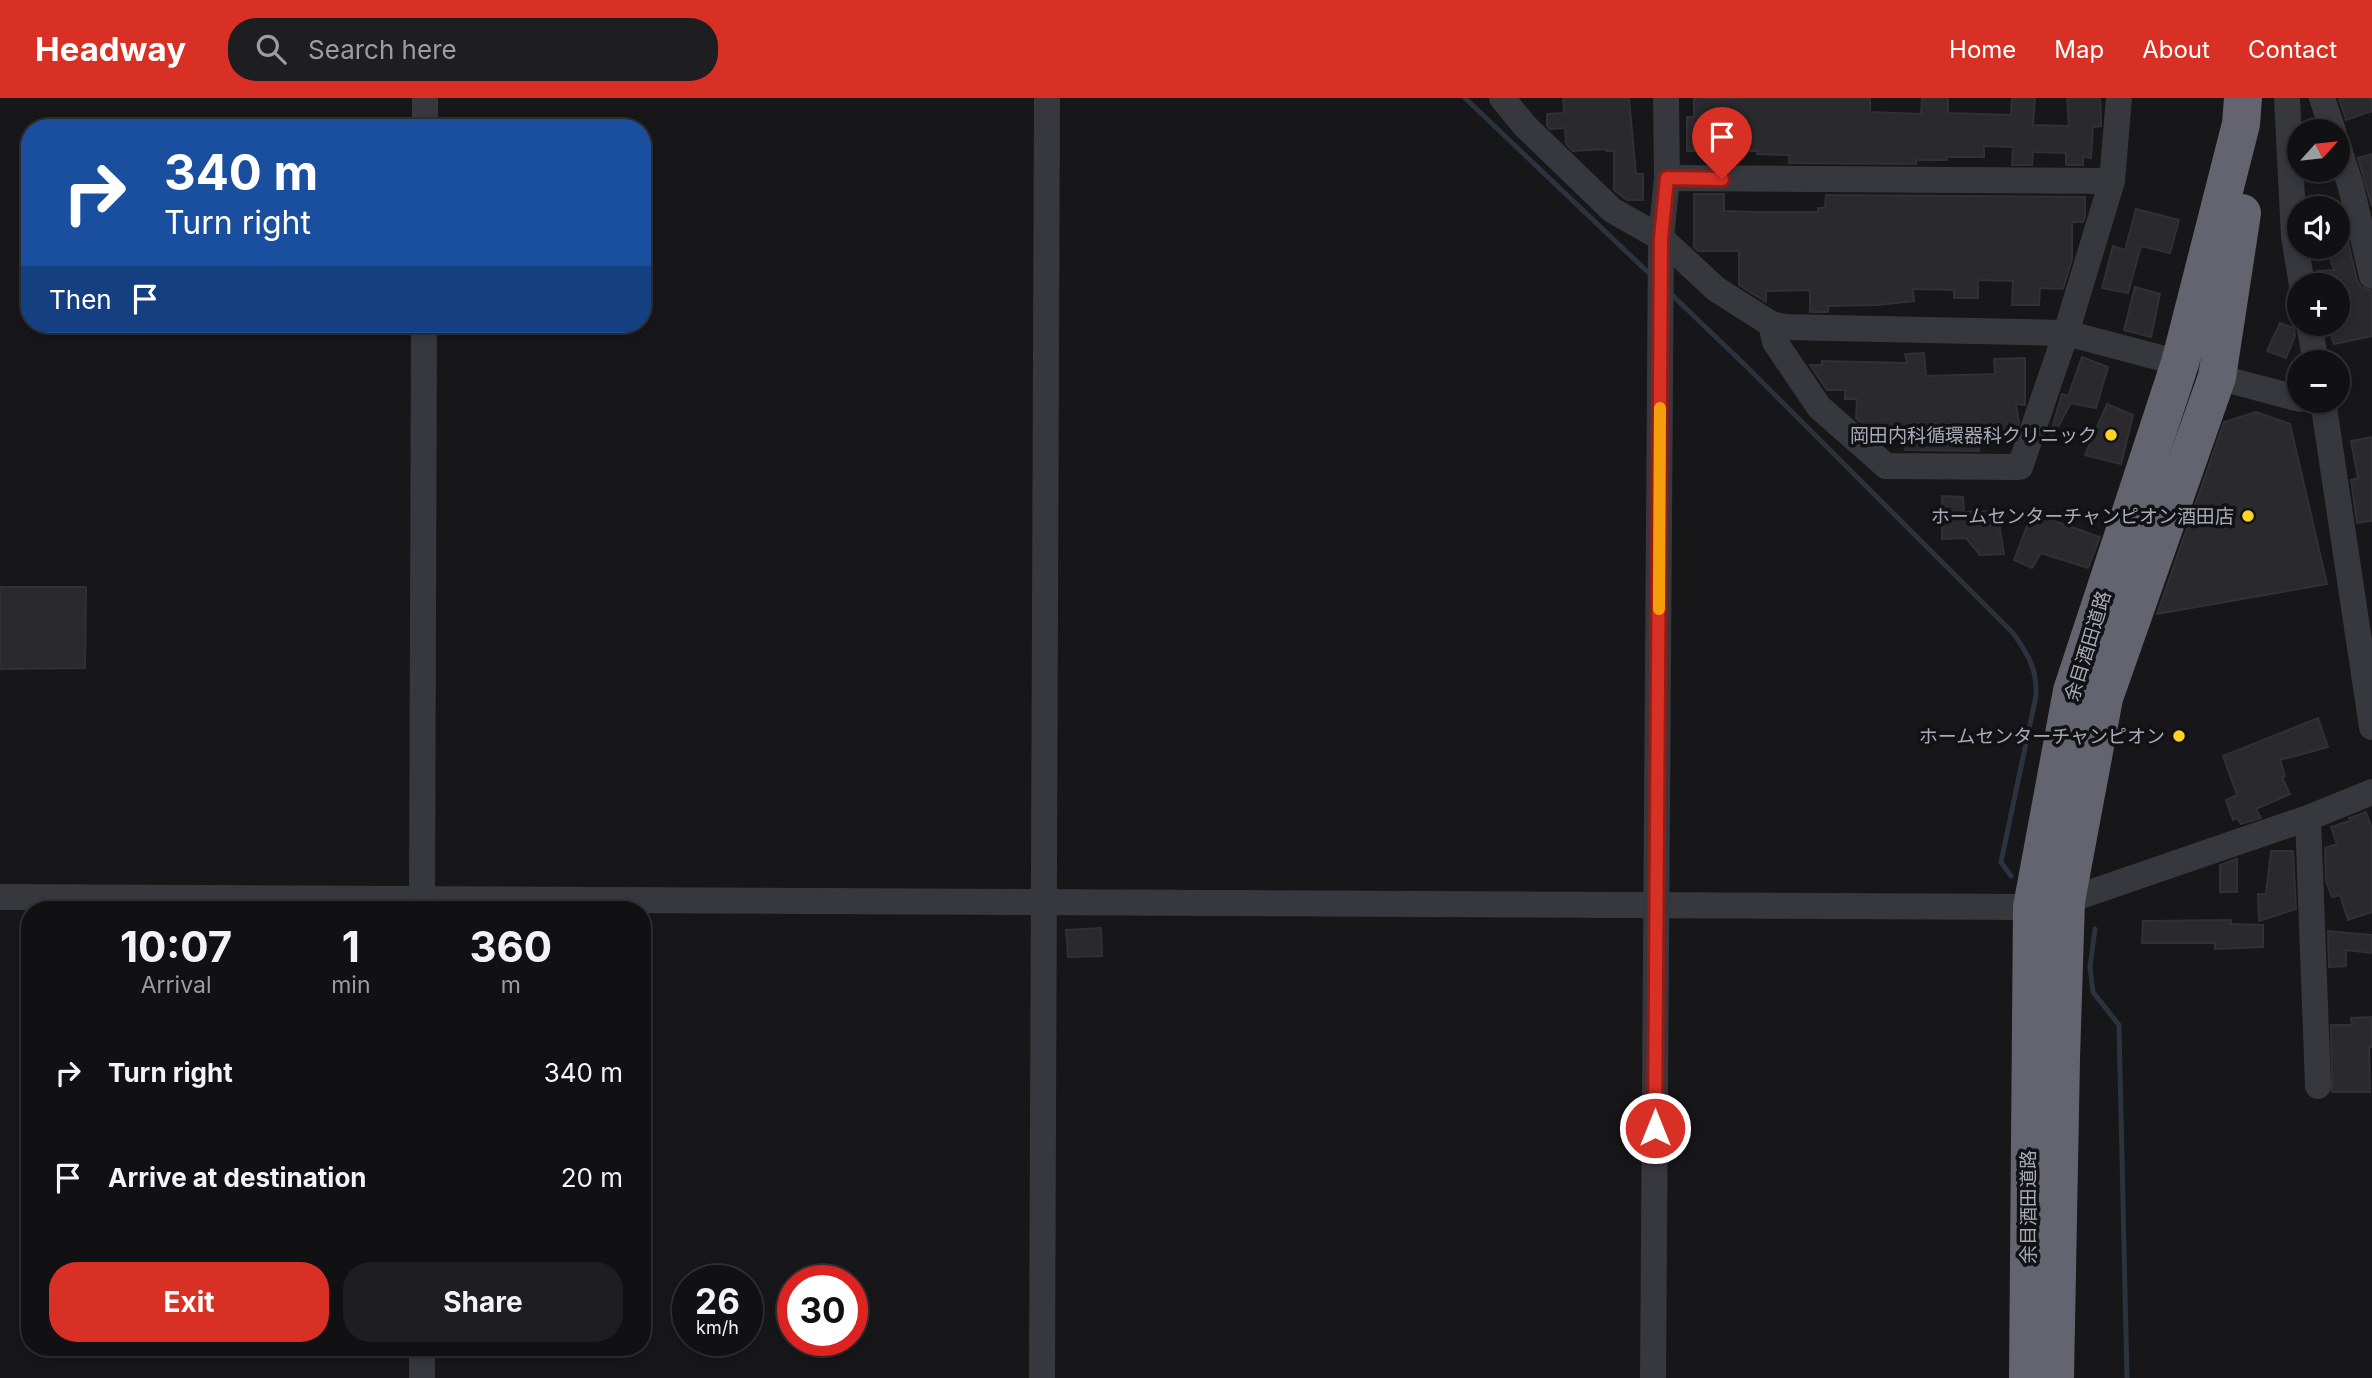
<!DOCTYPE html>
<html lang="en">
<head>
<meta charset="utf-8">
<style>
  :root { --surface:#111013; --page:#1e1e21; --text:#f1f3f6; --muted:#9c9da0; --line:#303033; --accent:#d93025 }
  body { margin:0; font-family:Inter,"Noto Sans JP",sans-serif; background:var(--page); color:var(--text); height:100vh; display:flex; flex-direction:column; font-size:26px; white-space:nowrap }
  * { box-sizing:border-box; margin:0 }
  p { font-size:23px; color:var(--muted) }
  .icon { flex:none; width:38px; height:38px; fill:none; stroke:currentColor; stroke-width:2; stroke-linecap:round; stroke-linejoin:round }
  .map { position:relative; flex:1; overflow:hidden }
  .panel { position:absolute; left:21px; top:803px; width:630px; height:455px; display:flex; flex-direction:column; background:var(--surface); border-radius:28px; box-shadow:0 4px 10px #0003,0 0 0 2px var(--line) }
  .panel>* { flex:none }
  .guide { position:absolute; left:21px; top:21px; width:630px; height:214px; border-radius:28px; box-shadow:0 4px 10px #0003,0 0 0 2px var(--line); background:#1a4fa0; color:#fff; overflow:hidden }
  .needle { width:46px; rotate:63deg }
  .fabs { position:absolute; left:2287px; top:21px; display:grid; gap:14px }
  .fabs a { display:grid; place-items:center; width:63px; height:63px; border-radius:50%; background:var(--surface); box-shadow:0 4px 10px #0003,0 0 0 2px var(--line); font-size:35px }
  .speed { position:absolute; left:672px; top:1167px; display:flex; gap:14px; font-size:35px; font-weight:700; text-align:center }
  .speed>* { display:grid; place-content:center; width:91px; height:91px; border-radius:50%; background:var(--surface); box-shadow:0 4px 10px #0003,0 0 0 2px var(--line); line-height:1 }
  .speed small { font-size:18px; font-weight:400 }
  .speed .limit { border:10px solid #d22; background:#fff; color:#111 }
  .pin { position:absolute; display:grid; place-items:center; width:60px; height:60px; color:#fff; margin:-72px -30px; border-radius:50% 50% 50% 0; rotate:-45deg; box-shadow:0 0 7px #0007 }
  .pin .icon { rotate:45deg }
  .me { position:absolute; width:77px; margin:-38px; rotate:0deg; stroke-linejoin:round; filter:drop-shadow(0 0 5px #0008) }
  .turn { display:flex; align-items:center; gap:24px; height:147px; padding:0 28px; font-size:32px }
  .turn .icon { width:91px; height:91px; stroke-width:2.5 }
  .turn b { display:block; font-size:49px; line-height:60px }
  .then { display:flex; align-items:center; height:66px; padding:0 28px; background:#0003; gap:14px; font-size:26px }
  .eta { display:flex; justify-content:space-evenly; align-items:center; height:119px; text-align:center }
  .eta b { font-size:42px; font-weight:700; line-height:49px }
  .cta { display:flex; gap:14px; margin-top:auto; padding:14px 28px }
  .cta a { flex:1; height:80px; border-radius:28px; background:var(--accent); color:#fff; font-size:28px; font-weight:700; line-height:80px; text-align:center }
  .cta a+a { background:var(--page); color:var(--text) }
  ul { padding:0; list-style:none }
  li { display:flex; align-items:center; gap:21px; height:105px; padding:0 28px }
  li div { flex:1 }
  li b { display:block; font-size:26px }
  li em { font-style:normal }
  header { display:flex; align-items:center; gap:42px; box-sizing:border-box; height:98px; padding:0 35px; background:var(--accent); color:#fff }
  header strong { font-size:33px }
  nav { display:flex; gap:38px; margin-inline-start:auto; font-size:24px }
  .search { width:490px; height:63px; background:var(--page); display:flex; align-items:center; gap:18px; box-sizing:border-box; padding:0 24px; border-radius:28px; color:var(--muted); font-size:26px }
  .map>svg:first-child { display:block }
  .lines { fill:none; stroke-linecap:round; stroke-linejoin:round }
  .stream { stroke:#2b333e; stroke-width:5 }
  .building { fill:#2a292d; stroke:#313035; stroke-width:2 }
  .minor { stroke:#37373e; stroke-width:26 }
  .highway { stroke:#63646f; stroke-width:38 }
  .route-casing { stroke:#8d1f18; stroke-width:18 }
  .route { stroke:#d93025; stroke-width:12 }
  .slow { stroke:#f59e0b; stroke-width:12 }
  .poi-dot { fill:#ffd228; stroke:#121114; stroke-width:2.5 }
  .labels { text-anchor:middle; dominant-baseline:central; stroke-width:7; stroke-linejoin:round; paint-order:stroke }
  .poi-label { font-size:19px; fill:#a7abb9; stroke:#121114; text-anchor:end }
  .street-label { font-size:19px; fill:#a7abb9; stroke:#121114 }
</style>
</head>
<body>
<header>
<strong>Headway</strong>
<div class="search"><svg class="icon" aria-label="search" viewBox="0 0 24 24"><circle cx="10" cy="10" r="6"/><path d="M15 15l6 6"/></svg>Search here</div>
<nav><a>Home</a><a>Map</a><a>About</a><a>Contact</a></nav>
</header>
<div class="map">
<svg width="2372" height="1280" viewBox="0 0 2372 1280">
  <rect width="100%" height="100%" fill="#171619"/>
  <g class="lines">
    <g class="stream">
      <polyline points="1465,0 1653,179"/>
      <path d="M1670,195L1747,269L2014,536C2029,559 2037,570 2036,598L2001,764L2011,778"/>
      <polyline points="2095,831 2090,869 2093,894 2119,927 2127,1280"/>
    </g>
  </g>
  <g class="building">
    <polygon points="1563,0 1629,0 1636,76 1643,76 1643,102 1627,102 1614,92 1614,53 1606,53 1606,51 1573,53 1566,46 1565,30 1550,31 1547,28 1547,16 1564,15"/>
    <polygon points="1694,0 1870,0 1870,14 1921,16 1922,0 1948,0 1948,15 2011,17 2012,0 2035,0 2033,27 2069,28 2067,0 2100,0 2101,23 2101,28 2093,29 2091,60 2083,59 2083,67 2066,67 2066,55 2033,54 2032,67 2012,67 2013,49 1984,48 1984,59 1947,59 1947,62 1916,62 1916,66 1789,65 1789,57 1757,56 1758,53 1687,53 1687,19 1694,19"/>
    <polygon points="2339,0 2372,0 2372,13 2346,22"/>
    <polygon points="2372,56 2372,109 2358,60"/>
    <polygon points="1694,96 1724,96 1724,113 1755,114 1818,114 1818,110 1825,110 1826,97 2085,99 2085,119 2083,124 2072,124 2072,161 2063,191 2040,190 2039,207 2012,207 2013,183 1978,182 1978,200 1954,200 1954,192 1913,191 1914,203 1877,207 1828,208 1828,214 1810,214 1810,192 1766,193 1766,204 1739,187 1739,153 1698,153 1694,149"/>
    <polygon points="2136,111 2179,122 2170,155 2141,148 2128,195 2102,190 2113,148 2125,152"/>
    <polygon points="2345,131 2357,182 2361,189 2372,193 2372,238 2334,246 2327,226 2338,226 2338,187 2318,187 2317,173 2334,172 2326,149 2338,149 2338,133"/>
    <polygon points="2135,189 2160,196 2151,239 2124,232"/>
    <polygon points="2280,225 2294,230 2295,238 2286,260 2267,253"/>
    <polygon points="1924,255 1926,278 1995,276 1994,261 2025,260 2025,307 2016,306 2019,324 2016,333 2007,330 2008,343 1979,344 1979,353 1905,352 1904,338 1874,336 1856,320 1857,301 1845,301 1845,292 1827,292 1810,267 1822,267 1822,263 1907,265 1905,256"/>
    <polygon points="2082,259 2108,269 2096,310 2071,305 2053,338 2050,337 2062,296 2068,298"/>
    <polygon points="2107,306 2133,317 2121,366 2085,357"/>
    <polygon points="2256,314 2290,326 2327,486 2157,516 2224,324"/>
    <polygon points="2372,339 2372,423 2357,425 2351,382 2358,380 2351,343"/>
    <polygon points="1942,398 1963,399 1964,414 1997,413 2004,456 1980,457 1966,440 1942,441"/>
    <polygon points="2032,415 2100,439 2088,470 2041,455 2032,470 2014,462"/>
    <polygon points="0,489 86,489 85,570 0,571"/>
    <polygon points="2318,620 2328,649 2280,662 2285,678 2282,679 2290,696 2256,711 2261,720 2241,726 2237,720 2233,722 2226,702 2237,697 2223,658"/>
    <polygon points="2366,714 2372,731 2372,814 2348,822 2340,797 2332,799 2326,783 2325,750 2337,746 2331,729 2350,723 2349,720"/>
    <polygon points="2271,753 2293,753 2296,811 2259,823 2258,796 2266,796"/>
    <polygon points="2237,761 2237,794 2220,794 2220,767"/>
    <polygon points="2231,822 2231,826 2263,827 2263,849 2215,851 2215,845 2142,845 2143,823"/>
    <polygon points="1101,830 1102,858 1068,859 1066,832"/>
    <polygon points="2328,833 2372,837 2372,855 2346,852 2346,868 2329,869"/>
    <polygon points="2372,919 2372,949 2369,949 2370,994 2332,994 2331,927 2352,927 2351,920"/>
  </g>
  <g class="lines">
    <g class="minor">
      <polyline points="1502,0 1525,28 1612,112 1661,140 1716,191 1771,226 1784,229 2066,235 2180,265"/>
      <polyline points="2287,0 2294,139 2302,187"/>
      <polyline points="2322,0 2333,33"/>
      <polyline points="425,30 425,0"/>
      <polyline points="2338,48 2351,89 2372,178"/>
      <polyline points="1667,80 2112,83"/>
      <polyline points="1771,226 1775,244 1819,309 1886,368 2020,369 2066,235 2112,83 2119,0"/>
      <polyline points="2309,226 2316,264"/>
      <polyline points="2217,279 2300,301"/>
      <polyline points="2323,303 2372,629"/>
      <polyline points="2308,720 2318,988"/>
      <polyline points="0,799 2032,809 2066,803 2308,720 2372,694"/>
      <polyline points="422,812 424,226"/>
      <polyline points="422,1250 422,1280"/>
      <polyline points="1042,1280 1047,0"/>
      <polyline points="1653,1280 1661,140 1667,80 1666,0"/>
    </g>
    <g class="highway">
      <polyline points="2028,1280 2032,809 2072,593 2180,265 2241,26 2243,0"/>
      <polyline points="2055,1280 2061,960 2066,803 2104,600 2217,279 2242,115"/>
    </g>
  </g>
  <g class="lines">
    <defs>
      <polyline id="route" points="1655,1030 1661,140 1667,80 1722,81"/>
    </defs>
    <use href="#route" class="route-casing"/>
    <use href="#route" class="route"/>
    <polyline class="slow" points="1659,511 1660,310"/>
  </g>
  <g class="poi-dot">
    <circle cx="2111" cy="337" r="7"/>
    <circle cx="2248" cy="418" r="7"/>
    <circle cx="2179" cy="638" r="7"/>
  </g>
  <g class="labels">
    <g class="poi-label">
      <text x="2097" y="337">岡田内科循環器科クリニック</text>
      <text x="2234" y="418">ホームセンターチャンピオン酒田店</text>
      <text x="2165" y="638">ホームセンターチャンピオン</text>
    </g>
    <g class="street-label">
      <text transform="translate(2088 548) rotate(-73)">余目酒田道路</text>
      <text transform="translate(2028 1109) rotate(-90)">余目酒田道路</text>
    </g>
  </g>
</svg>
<div class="fabs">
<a><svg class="needle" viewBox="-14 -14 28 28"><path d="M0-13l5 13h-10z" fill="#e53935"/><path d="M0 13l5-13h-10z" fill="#9c9da0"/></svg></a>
<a><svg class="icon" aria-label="sound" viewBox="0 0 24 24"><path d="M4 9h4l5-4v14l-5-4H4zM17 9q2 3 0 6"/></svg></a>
<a>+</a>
<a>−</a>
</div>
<div class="speed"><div>26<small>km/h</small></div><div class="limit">30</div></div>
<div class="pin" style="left:1722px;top:81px;background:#d93025"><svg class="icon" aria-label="arrive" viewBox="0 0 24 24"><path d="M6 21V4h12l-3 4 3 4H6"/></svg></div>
<svg class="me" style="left:1655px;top:1030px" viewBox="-20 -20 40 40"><circle r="17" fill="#d93025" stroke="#fff" stroke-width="3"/><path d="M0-11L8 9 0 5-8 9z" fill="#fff"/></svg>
<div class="guide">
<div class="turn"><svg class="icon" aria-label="right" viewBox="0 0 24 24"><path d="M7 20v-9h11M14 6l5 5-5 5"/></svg><div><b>340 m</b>Turn right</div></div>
<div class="then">Then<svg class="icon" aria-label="arrive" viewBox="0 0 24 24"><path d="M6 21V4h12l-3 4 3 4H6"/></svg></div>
</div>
<section class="panel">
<div class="eta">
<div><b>10:07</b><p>Arrival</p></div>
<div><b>1</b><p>min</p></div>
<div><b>360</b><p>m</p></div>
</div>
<ul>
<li><svg class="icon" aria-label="right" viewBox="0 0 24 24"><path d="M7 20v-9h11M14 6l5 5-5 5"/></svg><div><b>Turn right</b></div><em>340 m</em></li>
<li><svg class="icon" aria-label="arrive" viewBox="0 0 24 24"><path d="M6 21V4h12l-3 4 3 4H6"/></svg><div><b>Arrive at destination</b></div><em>20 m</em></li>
</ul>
<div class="cta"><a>Exit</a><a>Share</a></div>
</section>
</div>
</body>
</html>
